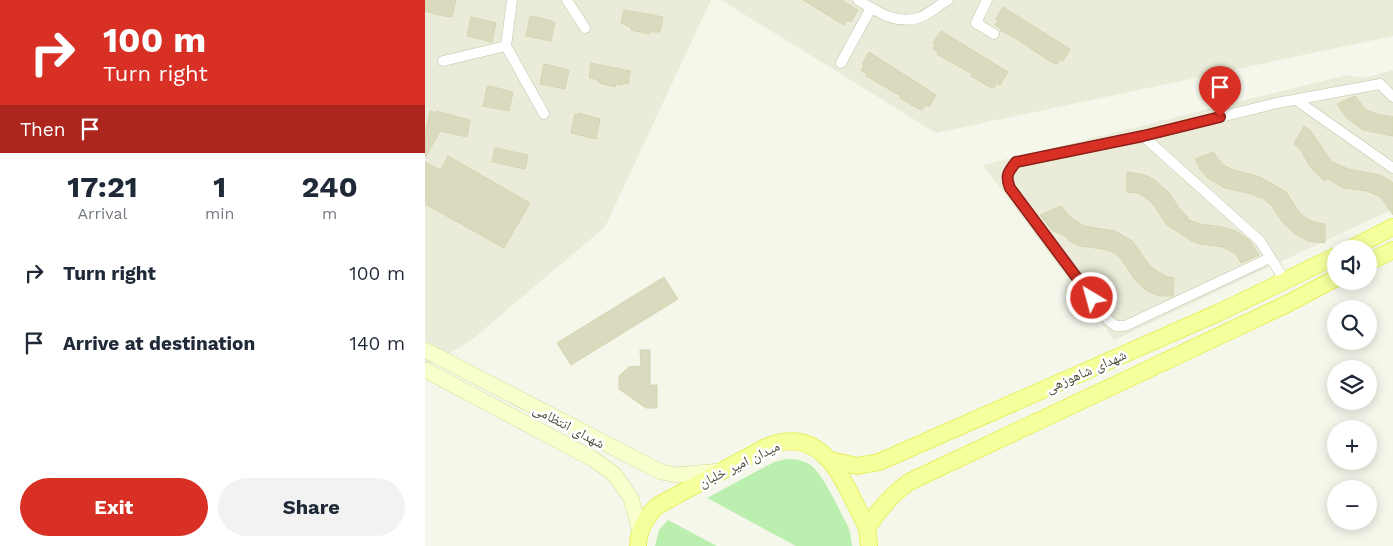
<!DOCTYPE html>
<html lang="en">
<head>
<meta charset="utf-8">
<style>
  :root { --surface:#fff; --page:#f2f2f3; --text:#1f2937; --muted:#747a83; --accent:#d93025 }
  body { margin:0; font-family:"Work Sans","Noto Naskh Arabic",sans-serif; background:var(--page); color:var(--text); height:100vh; display:flex; flex-direction:column; font-size:19px; white-space:nowrap }
  * { box-sizing:border-box; margin:0 }
  p { font-size:16px; color:var(--muted) }
  .icon { flex:none; width:28px; height:28px; fill:none; stroke:currentColor; stroke-width:2; stroke-linecap:round; stroke-linejoin:round }
  .map { position:relative; flex:1; overflow:hidden }
  .sheet { display:flex; flex-direction:column; background:var(--surface); width:425px }
  .sheet>* { flex:none }
  .top-card { background:#d93025; color:#fff; overflow:hidden }
  .fabs { position:absolute; left:902px; top:240px; display:grid; gap:10px }
  .fabs a { display:grid; place-items:center; width:50px; height:50px; border-radius:50%; background:var(--surface); box-shadow:0 2px 12px #0003; font-size:25px }
  .pin { position:absolute; display:grid; place-items:center; width:42px; height:42px; color:#fff; margin:-51px -21px; border-radius:50% 50% 50% 0; rotate:-45deg; box-shadow:0 0 5px #0007 }
  .pin .icon { rotate:45deg }
  .me { position:absolute; width:55px; margin:-28px; rotate:323deg; stroke-linejoin:round; filter:drop-shadow(0 0 4px #0008) }
  .turn { display:flex; align-items:center; gap:18px; height:105px; padding:0 20px; font-size:22px }
  .turn .icon { width:65px; height:65px; stroke-width:2.5 }
  .turn b { display:block; font-size:35px; line-height:42px }
  .then { display:flex; align-items:center; height:48px; padding:0 20px; background:#0003; gap:10px; font-size:19px }
  .eta { display:flex; justify-content:space-evenly; align-items:center; height:85px; text-align:center }
  .eta b { font-size:30px; font-weight:700; line-height:35px }
  .primary-button { display:flex; gap:10px; margin-top:auto; padding:10px 20px }
  .primary-button a { flex:1; height:58px; border-radius:30px; background:var(--accent); color:#fff; font-size:20px; font-weight:700; line-height:58px; text-align:center }
  .primary-button a+a { background:var(--page); color:var(--text) }
  ul { padding:0; list-style:none }
  li { display:flex; align-items:center; gap:15px; height:70px; padding:0 20px }
  li div { flex:1 }
  li b { display:block; font-size:19px }
  li em { font-style:normal }
  main { display:flex; flex:1; min-height:0 }
  .map>svg:first-child { display:block }
  .residential { fill:#eaebd8 }
  .green { fill:#bbefb0 }
  .building { fill:#dadabf; stroke:#d6d5b1 }
  .lines { fill:none; stroke-linecap:round; stroke-linejoin:round }
  .street-casing { stroke:#c3c4ac; stroke-width:11 }
  .secondary-casing { stroke:#cfd894; stroke-width:16 }
  .primary-casing { stroke:#e5f15f; stroke-width:18 }
  .street { stroke:#fff; stroke-width:10 }
  .secondary { stroke:#f8ffcd; stroke-width:15 }
  .primary { stroke:#f5ff9c; stroke-width:16 }
  .route-casing { stroke:#8d1f18; stroke-width:12 }
  .route { stroke:#d93025; stroke-width:9 }
  .labels { text-anchor:middle; dominant-baseline:central; stroke-width:5; stroke-linejoin:round; paint-order:stroke }
  .street-label { font-size:14px; fill:#4c4c37; stroke:#fff }
</style>
</head>
<body>
<main>
<section class="sheet">
<div class="top-card">
<div class="turn"><svg class="icon" aria-label="right" viewBox="0 0 24 24"><path d="M7 20v-9h11M14 6l5 5-5 5"/></svg><div><b>100 m</b>Turn right</div></div>
<div class="then">Then<svg class="icon" aria-label="arrive" viewBox="0 0 24 24"><path d="M6 21V4h12l-3 4 3 4H6"/></svg></div>
</div>
<div class="eta">
<div><b>17:21</b><p>Arrival</p></div>
<div><b>1</b><p>min</p></div>
<div><b>240</b><p>m</p></div>
</div>
<ul>
<li><svg class="icon" aria-label="right" viewBox="0 0 24 24"><path d="M7 20v-9h11M14 6l5 5-5 5"/></svg><div><b>Turn right</b></div><em>100 m</em></li>
<li><svg class="icon" aria-label="arrive" viewBox="0 0 24 24"><path d="M6 21V4h12l-3 4 3 4H6"/></svg><div><b>Arrive at destination</b></div><em>140 m</em></li>
</ul>
<div class="primary-button"><a>Exit</a><a>Share</a></div>
</section>
<div class="map">
<svg width="968" height="546" viewBox="0 0 968 546">
  <rect width="100%" height="100%" fill="#f6f7eb"/>
  <g class="residential">
    <polygon points="0,0 286,0 180,227 44,342 0,367"/>
    <polygon points="296,0 968,0 968,36 511,133"/>
    <polygon points="968,70 968,209 689,340 558,165 922,75 940,78"/>
  </g>
  <g class="green">
    <path d="M362,459C371,459 380,460 388,467C400,478 414,510 423,526L425,533L427,546H371L282,498L349,462Z"/>
    <polygon points="243,520 292,546 230,546 234,530"/>
  </g>
  <g class="building">
    <polygon points="0,0 31,0 27,17 13,15 0,11"/>
    <polygon points="378,0 417,0 433,10 426,22 422,20 419,25"/>
    <polygon points="578,7 645,49 638,61 635,59 632,64 626,62 593,40 575,30 576,29 570,25 573,21 571,19"/>
    <polygon points="199,10 238,17 235,32 224,32 224,34 206,30 207,28 196,23"/>
    <polygon points="108,16 130,22 126,41 101,36 105,17"/>
    <polygon points="46,17 71,23 67,42 42,36"/>
    <polygon points="516,31 583,72 575,85 572,83 569,88 563,86 546,76 547,74 512,54 513,52 508,49 510,45 508,43"/>
    <polygon points="444,52 511,95 504,107 501,105 497,110 492,108 475,98 476,96 441,76 442,74 436,70 439,66 437,64"/>
    <polygon points="166,63 205,71 203,84 198,83 197,85 191,84 190,87 174,83 175,81 164,77"/>
    <polygon points="119,64 144,70 140,89 115,84"/>
    <polygon points="65,86 88,92 84,111 58,106 62,87"/>
    <polygon points="930,96 940,109 951,114 968,117 968,136 938,130 922,118 912,104"/>
    <polygon points="5,111 11,113 11,111 45,120 42,137 15,131 0,158 0,135"/>
    <polygon points="153,113 175,119 171,139 146,133 150,114 152,115"/>
    <polygon points="879,126 885,130 906,161 923,169 955,175 968,183 968,215 958,200 954,196 942,191 918,188 902,178 900,181 892,174 885,167 876,150 869,144"/>
    <polygon points="70,148 103,155 100,169 67,162"/>
    <polygon points="788,152 798,165 809,170 835,177 861,192 874,212 881,218 889,222 900,224 900,243 883,241 869,233 858,223 846,205 836,197 835,198 827,194 800,188 783,178 775,169 770,159"/>
    <polygon points="23,156 105,203 79,248 0,204 0,162 16,170"/>
    <polygon points="702,172 720,175 730,180 744,193 756,211 763,217 762,219 775,224 797,227 811,231 824,240 834,255 816,263 811,254 798,247 774,244 765,240 741,224 728,204 721,198 713,193 702,192"/>
    <polygon points="636,206 645,217 659,226 690,231 707,241 726,267 740,276 749,278 748,296 734,296 721,290 710,280 697,260 690,253 678,249 655,246 643,240 644,238 627,230 615,215"/>
    <polygon points="239,277 253,299 146,365 132,343"/>
    <polygon points="215,350 225,350 225,385 232,385 232,408 221,408 194,389 194,376 204,367 216,366"/>
  </g>
  <g class="lines">
    <defs>
      <g id="street">
        <polyline points="87,0 81,46 119,114"/>
        <polyline points="142,0 160,28"/>
        <path d="M433,0C452,12 473,26 496,17C505,13 514,5 523,0"/>
        <polyline points="562,0 551,23 569,34"/>
        <polyline points="18,61 81,46"/>
        <polyline points="416,63 446,8"/>
        <polyline points="871,100 968,168"/>
        <polyline points="718,136 835,241 860,281"/>
        <path d="M845,258L700,326H691L684,321L585,188C580,176 583,172 591,162L718,136L852,103L955,84L968,97"/>
      </g>
      <g id="secondary">
        <polyline points="0,350 236,472 252,475 295,471"/>
        <polyline points="0,370 168,459 189,474 206,498 215,532"/>
      </g>
      <g id="primary">
        <polyline points="925,249 968,227"/>
        <polyline points="944,262 968,250"/>
        <polyline points="405,460 432,466 454,462 795,312 911,256"/>
        <path d="M442,528C454,509 466,495 484,482L862,304L911,278"/>
        <path d="M213,546C213,530 221,517 232,506L341,447C398,423 417,479 438,519L442,528L444,546"/>
      </g>
    </defs>
    <use href="#street" class="street-casing"/>
    <use href="#secondary" class="secondary-casing"/>
    <use href="#primary" class="primary-casing"/>
    <use href="#street" class="street"/>
    <use href="#secondary" class="secondary"/>
    <use href="#primary" class="primary"/>
  </g>
  <g class="lines">
    <defs>
      <path id="route" d="M667,298L585,188C580,176 583,172 591,162L718,136L795,117"/>
    </defs>
    <use href="#route" class="route-casing"/>
    <use href="#route" class="route"/>
  </g>
  <g class="labels">
    <g class="street-label">
      <text transform="translate(661 371) rotate(-24)">شهدای شاهوزهی</text>
      <text transform="translate(144 426) rotate(28)">شهدای انتظامی</text>
      <text transform="translate(314 464) rotate(-26)">میدان امیر خلبان</text>
    </g>
  </g>
</svg>
<div class="fabs">
<a><svg class="icon" aria-label="sound" viewBox="0 0 24 24"><path d="M4 9h4l5-4v14l-5-4H4zM17 9q2 3 0 6"/></svg></a>
<a><svg class="icon" aria-label="search" viewBox="0 0 24 24"><circle cx="10" cy="10" r="6"/><path d="M15 15l6 6"/></svg></a>
<a><svg class="icon" aria-label="layers" viewBox="0 0 24 24"><path d="M12 4l9 5-9 5-9-5zM3 14l9 5 9-5"/></svg></a>
<a>+</a>
<a>−</a>
</div>
<div class="pin" style="left:795px;top:117px;background:#d93025"><svg class="icon" aria-label="arrive" viewBox="0 0 24 24"><path d="M6 21V4h12l-3 4 3 4H6"/></svg></div>
<svg class="me" style="left:667px;top:298px" viewBox="-20 -20 40 40"><circle r="17" fill="#d93025" stroke="#fff" stroke-width="3"/><path d="M0-11L8 9 0 5-8 9z" fill="#fff"/></svg>
</div>
</main>
</body>
</html>
